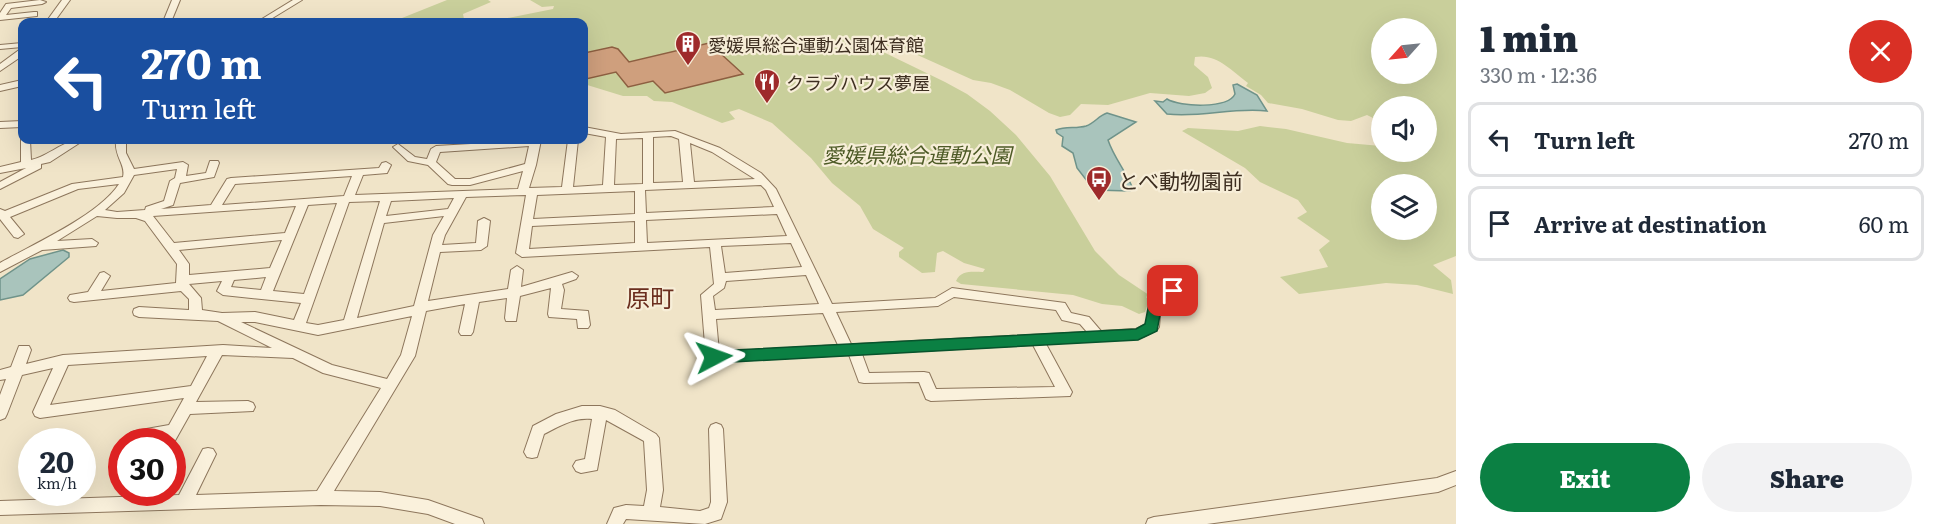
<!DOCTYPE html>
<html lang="en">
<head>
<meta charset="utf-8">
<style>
  :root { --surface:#fff; --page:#f2f2f3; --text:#1f2937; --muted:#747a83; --line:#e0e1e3; --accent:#0b8043 }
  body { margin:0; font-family:Literata,"Noto Sans JP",serif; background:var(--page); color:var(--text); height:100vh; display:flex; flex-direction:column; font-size:22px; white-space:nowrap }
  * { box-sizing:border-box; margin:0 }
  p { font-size:20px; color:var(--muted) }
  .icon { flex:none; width:33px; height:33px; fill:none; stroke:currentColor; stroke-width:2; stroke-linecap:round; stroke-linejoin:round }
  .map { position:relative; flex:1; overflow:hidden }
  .side { display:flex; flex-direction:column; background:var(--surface); width:480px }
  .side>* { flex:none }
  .top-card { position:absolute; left:18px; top:18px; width:570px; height:126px; border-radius:12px; box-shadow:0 6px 24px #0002; background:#1a4fa0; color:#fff; overflow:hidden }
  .needle { width:39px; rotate:243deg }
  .tools { position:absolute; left:1371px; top:18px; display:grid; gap:12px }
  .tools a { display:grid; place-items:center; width:66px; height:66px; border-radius:50%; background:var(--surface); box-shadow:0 6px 24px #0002; font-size:30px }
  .speed { position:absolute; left:18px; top:428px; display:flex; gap:12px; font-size:30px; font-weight:700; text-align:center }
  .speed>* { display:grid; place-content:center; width:78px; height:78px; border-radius:50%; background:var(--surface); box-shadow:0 6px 24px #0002; line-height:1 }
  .speed small { font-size:15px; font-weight:400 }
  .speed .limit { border:9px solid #d22; background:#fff; color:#111 }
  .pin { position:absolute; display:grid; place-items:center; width:51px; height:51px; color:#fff; margin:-26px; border-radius:12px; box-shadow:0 3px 9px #0006 }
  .me { position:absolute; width:66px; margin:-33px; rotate:86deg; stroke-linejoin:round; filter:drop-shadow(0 0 4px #0008) }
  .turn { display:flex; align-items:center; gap:21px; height:126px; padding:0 24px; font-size:27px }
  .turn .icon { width:78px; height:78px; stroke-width:2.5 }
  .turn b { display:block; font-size:42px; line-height:51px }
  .round { display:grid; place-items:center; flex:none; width:63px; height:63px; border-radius:32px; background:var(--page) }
  .overview { display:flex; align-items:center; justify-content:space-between; height:102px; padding:0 24px }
  h1 { font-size:36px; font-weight:800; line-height:45px }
  .primary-button { display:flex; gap:12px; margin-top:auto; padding:12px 24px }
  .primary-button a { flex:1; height:69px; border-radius:36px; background:var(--accent); color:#fff; font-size:24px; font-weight:800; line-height:69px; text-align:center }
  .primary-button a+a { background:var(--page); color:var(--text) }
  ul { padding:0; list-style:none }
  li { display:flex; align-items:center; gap:18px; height:75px; margin:0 12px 9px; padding:0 12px; border:3px solid var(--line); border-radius:12px }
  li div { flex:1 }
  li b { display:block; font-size:22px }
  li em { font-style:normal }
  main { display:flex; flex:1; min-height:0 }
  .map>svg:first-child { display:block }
  .green { fill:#c9cf9b; fill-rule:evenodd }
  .water { fill:#a9c4bc; stroke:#6f938a; stroke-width:1.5 }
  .building { fill:#cf9f7d; stroke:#8d5f41; stroke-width:1.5 }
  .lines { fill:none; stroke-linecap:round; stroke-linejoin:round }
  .minor-casing { stroke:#8d765c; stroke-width:2 }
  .minor { fill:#faf1dc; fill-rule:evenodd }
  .route { fill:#0b8043; stroke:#07532c; stroke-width:1.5 }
  .labels { text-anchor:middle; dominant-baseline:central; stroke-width:4.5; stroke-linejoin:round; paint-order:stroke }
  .far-poi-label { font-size:18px; fill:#3d2e20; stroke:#f7eed8; text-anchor:start }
  .park-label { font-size:21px; font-style:italic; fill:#4d5a26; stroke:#f7eed8 }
  .poi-label { font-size:21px; fill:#3d2e20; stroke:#f7eed8; text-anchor:start }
  .quarter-label { font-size:24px; fill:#6b2e1e; stroke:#f7eed8 }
</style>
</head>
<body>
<main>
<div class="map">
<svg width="1456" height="524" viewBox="0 0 1456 524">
  <rect width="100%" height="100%" fill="#f0e4c8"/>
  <g class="green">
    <polygon points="447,0 488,0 491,2 463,14 464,19 452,22 392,22"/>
    <path d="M530,0H1456V256L1433,265L1451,280L1453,294L1417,285L1386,283L1299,294L1280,277L1328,267L1319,250L1330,241L1297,218L1307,212L1298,200L1260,182L1245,168L1182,131L1188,128L1238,131L1260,126L1286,129L1347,143L1381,146L1382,152H1426V106H1382L1381,122L1367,115L1351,121L1338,120L1302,109L1268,103L1261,95L1246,86L1248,83C1231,70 1216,53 1195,57L1194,65L1208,77L1212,88L1205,93L1189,96L1150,93L1108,105L1081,104L1070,115L1060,117L1049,113L1010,90L991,83L973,80L902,48L899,43L877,49L945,82L967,94L990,111L1016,135L1050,176L1095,251L1119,275L1149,295L1146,297L1149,300L1145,312L1139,314L1122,306L1102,304L1073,295L961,284L956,281C961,270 972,272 983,272L985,269L964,263L943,251L937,253L935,272L922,273L899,257V252L904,248L873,229L860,206L832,183L811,158L772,123L739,109L729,112L735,119L722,123L672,102L654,101L647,96H623L584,84V22H488L553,9L554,6L542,7ZM1382,28H1426V74H1382ZM1382,184H1426V230H1382Z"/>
  </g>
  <g class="water">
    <path d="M1237,84L1257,95L1267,111C1233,107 1201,118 1167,114L1155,101L1163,102L1167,99C1180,107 1228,109 1235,94L1233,85Z"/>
    <path d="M1107,113L1136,122L1108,140C1114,158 1126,171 1133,189L1130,191L1094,190L1077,168L1073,153L1062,146L1063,137L1057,133L1056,130C1066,126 1076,129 1086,126C1095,123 1098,116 1107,113Z"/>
    <polygon points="63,250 69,253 69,257 23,295 0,300 0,279 30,259"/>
  </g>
  <polygon class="building" points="709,43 743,74 665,93 653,81 628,87 616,72 586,79 584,76 584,53 612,47 618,49 629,62"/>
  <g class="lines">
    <defs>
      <g id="minor">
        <polygon points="40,0 46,2 42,4 11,8 6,15 34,12 37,12 37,16 0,20 0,13 6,4"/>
        <polygon points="62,0 70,0 54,22 46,22"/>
        <polygon points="172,0 180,0 171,22 163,22"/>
        <polygon points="293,0 302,0 266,22 257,22"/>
        <polygon points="22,43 22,47 0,49 0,45"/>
        <polygon points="19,50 22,50 22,56 0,71 0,64"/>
        <polygon points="22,80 22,86 0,91 0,85"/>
        <polygon points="22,121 22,127 0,128 0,122"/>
        <path d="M584,127L621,134L675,131L720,148L761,173L776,189L832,304L935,298L952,288L1065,303L1071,313L1089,317L1101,331L1136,329L1146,324L1151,298L1173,287L1179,291L1161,303L1159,327L1157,330L1143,337L1046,344L1072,392L1070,396L931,401L926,399L919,382L864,383L859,382L849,355L713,362L708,361L706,357L701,295L714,284L710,247L522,257L516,253L526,195L466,197L445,235L442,245L476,243L478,221L484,218L490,221L487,246L481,250L440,252L428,301L508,289L511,270L517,266L523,270L521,287L572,272L578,276L576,279L562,284L564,290L561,309L588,311L590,325L588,328H578L577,319L549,317L548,314L551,288L520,296L516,321H506L505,318L507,298L479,302L473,332L471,335H461L459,332L465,304L426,311L415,356L334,491L380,492L428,500L482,519L484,524H455L428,514L380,506L321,505L0,515V501L179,495L203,449L208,448L213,449L216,454L196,495L317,491L381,388L323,373L293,358L222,355L196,402L248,401L253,403L255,407L253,411L190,414L172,446V441H160L162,438L147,441H130L127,437L130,433L135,431L169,425L184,398L40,418L35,416L33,412L53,368L22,375L7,414L5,418L0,420V395L6,379L0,380V370L11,367L19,346H29L31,350L26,364L63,355L223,345L272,348L218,321L139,317L134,315L133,312L134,309L139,307L189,310V299L181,291L74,302L70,301L68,298L70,295L88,292L100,273L104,272L110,276L101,291L176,283L177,264L145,221L136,218H117L97,216L57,241L92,239L98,243L96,246L42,250L0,272V263C33,244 98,216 119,184L78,189L10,217L24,234L18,238L14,237L0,219V209L5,211L72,184L123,177C126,164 114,157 116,140H126V153L134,169L183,162L188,165L186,176L206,173L210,161H218L219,163L214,177L180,183L173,205L161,209L211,205L227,179L231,178L379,168L382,163L386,162L391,165L387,173L363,175L355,195L518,189L523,171L470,185H452L448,184L428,165L408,161L393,147L398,144L415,157L427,159L431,149L436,146L541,140L536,165L529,188L562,187L568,140H578L573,187L603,185L606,137L584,133ZM671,136L679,139L683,182L653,183V137ZM643,138V184L614,185L616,139ZM690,143L712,152L755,179L694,182ZM529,146L525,164L470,179H455L436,162L440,152ZM177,169L175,178L170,181L164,201L146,207L145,210L117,212L105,210L124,193L134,175ZM352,176L344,196L222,205L235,184ZM761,185L766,190L774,207L646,213L645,190ZM635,191V214L533,219L537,195ZM454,198L448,209L386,216L391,201ZM380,201L344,320L318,325L306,323L349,202ZM337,203L304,294L273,291L308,205ZM296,206L285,233L174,243L153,216ZM777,214L787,236L647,243L646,220ZM444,216L433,235L414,306L357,318L384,223ZM635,221V243L529,249L532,226ZM282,240L270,268L189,275V264L179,250ZM791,243L802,267L725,273L721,246ZM806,275L819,304L715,310L713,296L724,288L726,281ZM266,277L261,290L231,287L234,280ZM222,281L217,291L223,295L301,303L294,320L255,312L222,313L202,310L201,298L189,284ZM954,297L1056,310L1062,320L1080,324L1087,332L857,344H851L836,312L938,306ZM823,313L838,345L719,352L716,319ZM412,316L401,355L387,379L332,365L241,322H255L318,335ZM1033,345L1055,387L936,389L929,373L924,372L869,373L862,354ZM207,356L191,386L50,405L68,365Z"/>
        <path d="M21,138L30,140L31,160C50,156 65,138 84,140L50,162L41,164V168L0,189V182L26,168L0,173V167L21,162Z"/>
        <path d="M582,406H600L615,410L656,434L659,438L663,490L660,507L700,511L709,508L711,502L709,429L711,425L716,423L721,425L723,429L727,502L721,519L705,524L626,519L623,524H607L614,508L626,505L644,506L647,490L644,441L606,420L597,470L581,473L576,471L573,466L576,461L585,459L592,419C574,417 560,426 544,434L537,457L532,458L527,457L524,452L533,426L556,414Z"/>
        <polygon points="1456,471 1456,485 1438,492 1207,524 1146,524 1148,519 1154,517 1437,478"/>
      </g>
    </defs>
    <use href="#minor" class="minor-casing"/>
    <use href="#minor" class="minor"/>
  </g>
  <polygon class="route" points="1173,286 1180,291 1162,304 1157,331 1138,340 714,363 708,361 706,357 708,353 714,351 1136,329 1145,324 1150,298"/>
  <defs>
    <symbol id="building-pin" viewBox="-11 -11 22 30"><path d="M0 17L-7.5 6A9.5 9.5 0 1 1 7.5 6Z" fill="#9e2a2b" stroke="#f7eed8"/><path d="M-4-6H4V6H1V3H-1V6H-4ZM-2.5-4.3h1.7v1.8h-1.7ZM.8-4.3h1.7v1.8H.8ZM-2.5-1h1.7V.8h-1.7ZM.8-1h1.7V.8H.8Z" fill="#fff"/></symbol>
    <symbol id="restaurant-pin" viewBox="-11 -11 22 30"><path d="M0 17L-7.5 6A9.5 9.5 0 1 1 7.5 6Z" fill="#9e2a2b" stroke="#f7eed8"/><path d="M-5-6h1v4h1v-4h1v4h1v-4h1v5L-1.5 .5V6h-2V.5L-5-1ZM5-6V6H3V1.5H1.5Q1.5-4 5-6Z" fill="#fff"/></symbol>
    <symbol id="bus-pin" viewBox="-11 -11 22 30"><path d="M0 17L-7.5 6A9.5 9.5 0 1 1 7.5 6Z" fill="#9e2a2b" stroke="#f7eed8"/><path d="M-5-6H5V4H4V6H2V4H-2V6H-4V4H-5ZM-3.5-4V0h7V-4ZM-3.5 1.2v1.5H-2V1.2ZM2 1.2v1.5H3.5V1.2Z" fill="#fff"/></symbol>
  </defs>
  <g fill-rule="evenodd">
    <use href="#building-pin" x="673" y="29" width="30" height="40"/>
    <use href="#restaurant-pin" x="752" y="67" width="30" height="40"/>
    <use href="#bus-pin" x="1084" y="164" width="30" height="40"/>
  </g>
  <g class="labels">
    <g class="far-poi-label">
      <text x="708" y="44">愛媛県総合運動公園体育館</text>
      <text x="786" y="82">クラブハウス夢屋</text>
    </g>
    <g class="park-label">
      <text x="917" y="153">愛媛県総合運動公園</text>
    </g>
    <g class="poi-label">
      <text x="1118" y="179">とべ動物園前</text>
    </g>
    <g class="quarter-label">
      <text x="650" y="296">原町</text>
    </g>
  </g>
</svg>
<div class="tools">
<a><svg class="needle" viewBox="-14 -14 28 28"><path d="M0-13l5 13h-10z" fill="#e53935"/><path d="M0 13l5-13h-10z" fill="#747a83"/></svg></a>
<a><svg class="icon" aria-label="sound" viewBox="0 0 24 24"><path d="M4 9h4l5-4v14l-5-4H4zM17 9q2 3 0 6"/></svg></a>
<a><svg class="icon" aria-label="layers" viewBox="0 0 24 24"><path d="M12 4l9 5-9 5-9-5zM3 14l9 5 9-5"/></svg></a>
</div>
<div class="speed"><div>20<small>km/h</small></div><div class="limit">30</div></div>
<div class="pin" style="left:1173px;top:291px;background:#d93025"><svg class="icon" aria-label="arrive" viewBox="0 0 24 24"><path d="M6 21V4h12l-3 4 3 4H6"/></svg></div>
<svg class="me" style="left:714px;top:357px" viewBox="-20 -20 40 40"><path d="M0-17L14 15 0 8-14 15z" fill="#0b8043" stroke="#fff" stroke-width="4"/></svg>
<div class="top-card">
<div class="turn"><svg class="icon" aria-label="left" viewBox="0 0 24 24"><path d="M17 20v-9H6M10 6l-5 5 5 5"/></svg><div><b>270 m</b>Turn left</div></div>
</div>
</div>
<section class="side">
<div class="overview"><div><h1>1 min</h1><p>330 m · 12:36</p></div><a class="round" style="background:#d93025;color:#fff"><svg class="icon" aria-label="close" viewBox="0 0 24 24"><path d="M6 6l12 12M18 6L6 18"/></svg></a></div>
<ul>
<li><svg class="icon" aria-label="left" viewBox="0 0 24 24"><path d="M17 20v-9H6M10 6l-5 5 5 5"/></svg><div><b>Turn left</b></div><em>270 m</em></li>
<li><svg class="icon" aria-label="arrive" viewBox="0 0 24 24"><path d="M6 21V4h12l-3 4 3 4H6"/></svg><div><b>Arrive at destination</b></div><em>60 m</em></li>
</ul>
<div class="primary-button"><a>Exit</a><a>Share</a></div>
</section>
</main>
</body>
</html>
